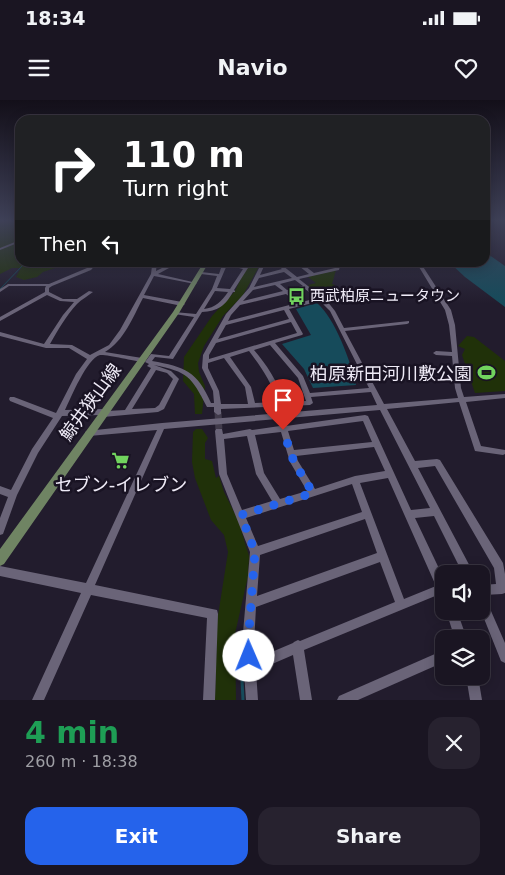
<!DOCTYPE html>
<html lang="en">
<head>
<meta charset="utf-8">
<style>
  :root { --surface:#1a1522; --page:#27222f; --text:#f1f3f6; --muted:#9f9fa5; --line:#383440; --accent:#2563eb }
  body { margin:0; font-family:"DejaVu Sans","Noto Sans JP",sans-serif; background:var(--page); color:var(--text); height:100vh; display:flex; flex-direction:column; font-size:19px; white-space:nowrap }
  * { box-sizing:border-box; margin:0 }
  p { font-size:16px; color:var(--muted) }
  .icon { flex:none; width:28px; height:28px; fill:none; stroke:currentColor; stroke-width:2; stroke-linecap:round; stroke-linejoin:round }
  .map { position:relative; height:600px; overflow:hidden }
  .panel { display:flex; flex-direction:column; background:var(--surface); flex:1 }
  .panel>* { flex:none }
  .banner { position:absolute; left:15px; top:15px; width:475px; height:152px; border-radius:15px; box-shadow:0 2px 12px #0003,0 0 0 1px var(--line); background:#202124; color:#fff; overflow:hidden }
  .controls { position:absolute; left:435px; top:465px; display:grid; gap:10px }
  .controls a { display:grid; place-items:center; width:55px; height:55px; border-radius:10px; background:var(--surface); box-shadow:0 2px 12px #0003,0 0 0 1px var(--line); font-size:25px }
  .pin { position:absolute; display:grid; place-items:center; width:42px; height:42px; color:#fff; margin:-51px -21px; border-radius:50% 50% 50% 0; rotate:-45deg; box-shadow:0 0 5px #0007 }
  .pin .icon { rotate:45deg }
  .me { position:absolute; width:55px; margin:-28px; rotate:359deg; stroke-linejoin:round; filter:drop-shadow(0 0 4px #0008) }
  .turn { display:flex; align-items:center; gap:18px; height:105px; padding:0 25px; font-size:22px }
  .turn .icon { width:65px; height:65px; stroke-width:2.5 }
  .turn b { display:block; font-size:35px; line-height:42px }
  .then { display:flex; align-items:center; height:48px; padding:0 25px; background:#0003; gap:10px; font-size:19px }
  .round { display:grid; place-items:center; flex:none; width:52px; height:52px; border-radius:15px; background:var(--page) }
  .overview { display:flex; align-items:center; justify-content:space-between; height:85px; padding:0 25px }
  h1 { font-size:30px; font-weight:600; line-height:38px; color:#1e9e55 }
  .action { display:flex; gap:10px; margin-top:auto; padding:10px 25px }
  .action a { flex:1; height:58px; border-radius:15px; background:var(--accent); color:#fff; font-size:20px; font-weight:600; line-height:58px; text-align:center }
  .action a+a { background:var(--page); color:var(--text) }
  .status { display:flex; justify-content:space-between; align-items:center; height:35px; padding:0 25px; background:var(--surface); direction:ltr }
  .status svg { height:14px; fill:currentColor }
  header { display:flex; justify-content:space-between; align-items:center; height:65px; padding:0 25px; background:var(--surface); font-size:22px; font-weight:600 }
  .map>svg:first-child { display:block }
  .green { fill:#203109 }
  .water { fill:#164b5b }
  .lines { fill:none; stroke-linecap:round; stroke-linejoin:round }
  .stream-far1 { stroke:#164b5b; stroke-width:1 }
  .stream { stroke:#164b5b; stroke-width:3 }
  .minor-tunnel { stroke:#413b4b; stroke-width:7; stroke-dasharray:7 3; stroke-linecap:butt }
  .minor { fill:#6a6478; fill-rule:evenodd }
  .major { fill:#6f8463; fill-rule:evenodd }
  .route { stroke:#2563eb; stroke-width:9; stroke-dasharray:0 16.2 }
  .labels { text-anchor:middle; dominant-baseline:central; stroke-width:5; stroke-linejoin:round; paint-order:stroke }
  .far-poi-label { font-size:15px; fill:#efebf7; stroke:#191323; text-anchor:start }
  .poi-label { font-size:18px; fill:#efebf7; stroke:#191323; text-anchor:end }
  .street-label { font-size:18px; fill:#efebf7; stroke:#191323 }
</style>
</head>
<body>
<div class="status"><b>18:34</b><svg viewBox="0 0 49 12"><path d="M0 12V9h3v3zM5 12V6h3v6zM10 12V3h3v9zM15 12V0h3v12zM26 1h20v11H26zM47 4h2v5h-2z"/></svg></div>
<header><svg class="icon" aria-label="menu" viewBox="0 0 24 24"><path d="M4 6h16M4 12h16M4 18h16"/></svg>Navio<svg class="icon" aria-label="heart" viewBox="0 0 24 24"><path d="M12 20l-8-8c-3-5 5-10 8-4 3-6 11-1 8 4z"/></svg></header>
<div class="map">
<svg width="505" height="600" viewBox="0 0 505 600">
  <rect width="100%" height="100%" fill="#221c2d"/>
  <g class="green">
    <polygon points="0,120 20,120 20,162 64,163 58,167 43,172 37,177 24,180 16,177 21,168 12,168 0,174"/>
    <polygon points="252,163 261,163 243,195 223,216 204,246 198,263 199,272 205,286 202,314 195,314 194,294 183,281 184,257 212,216 235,191 244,172"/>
    <polygon points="336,170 332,184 335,185 327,198 325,199 308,185 316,183 308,177"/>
    <polygon points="467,236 474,237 505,261 505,291 475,293 462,255 465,249 458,246"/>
    <polygon points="196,329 202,329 208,338 205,343 205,359 212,361 216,378 219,376 224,392 238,420 249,456 248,476 235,534 236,600 215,600 217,522 228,452 224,435 211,420 195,378 192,362 193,332"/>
  </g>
  <g class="water">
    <polygon points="485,152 505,166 505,207 465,177 450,163 485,162"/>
    <path d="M317,203C335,218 351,262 356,285L313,288L304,269L282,244L311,235L296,209Z"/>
  </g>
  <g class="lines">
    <polyline class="stream-far1" points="0,189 26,162"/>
    <polyline class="stream" points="242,580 243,600"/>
    <polyline class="minor-tunnel" points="218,312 219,331"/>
    <g class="minor">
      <polygon points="20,140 20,142 0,150 0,148"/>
      <path d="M93,162H98L91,170L52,186L49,188V192L63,199H77L89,191L93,192C88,196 82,199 77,204C66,216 58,230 50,244L72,245L90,255L109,245L120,230L151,174L152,166L132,162L153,163V162H157L156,171L174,162H180L158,174L197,183L195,184L154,176L144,195L182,202L185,204L182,206L143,198C133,217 124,241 105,252L142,258L144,259L145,260L144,261L142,262C135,261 105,254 100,255C87,258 71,298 65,310L104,309L107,311L125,310L151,268L147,266L149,264L145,262L151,254L169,256L194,217L174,214V212L196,214L212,189L217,176L201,174L199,173L201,172L219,174L223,162H228L248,168L234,190L235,191V192H233C225,206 218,211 202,212L173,259L155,257L152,261C185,267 197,271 211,303H214L213,291L202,268L203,255L226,214L249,188L262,162H266L260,175L282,169L273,162H278L297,177L309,174L294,162H299L302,164L310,162H320L305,166L314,173L335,168L337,162H341L339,170L299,179L327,201L335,211L344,228L409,221V223L407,224L345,231L384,304L458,298L455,288L452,256L436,255L433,253L436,251L452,252L449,225L445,210L416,162H420L451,210L455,225L461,288L464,297L505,294V298L466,302L481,346L505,350V354L503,355L475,351L459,302L387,309L415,361L437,359L440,360L503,463L505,474V493L502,494L484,495L505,543V563L501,561L481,511V485L496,484L494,468L435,366L418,368L474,474H463L434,416L415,418L444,479V496L440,494L304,550L312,600H300L293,555L256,571L258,600H246L242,544L250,452L219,374L215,331L216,329H222L223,334L250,329L252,330L280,326L283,324L286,326L365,315L368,316L411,410L430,408L380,310L164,329L95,485L217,510L218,514L215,600H203L207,518L91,495L44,600H32L81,493L0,476V466L86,483L157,330L89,336L86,335L85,333L86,331L162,323L377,305L371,292L311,297L313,303L310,305L221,309V314L218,315L214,312V307H207C191,276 188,272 154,265L171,271L179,279L164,309L158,312L103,317L100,315L62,316L38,353L17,395L3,434L0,435V418L8,397L0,394V386L11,390L32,349L53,318L10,301L9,299L10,297H14L56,313L76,274L87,259L69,248H46L0,236V232L44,244L63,215L74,202L60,201L47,195L0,221V217L45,192V188L46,186H9L0,192V189L8,184H49L87,168ZM227,165L243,169L230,189L217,188ZM284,172L292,178L254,187L259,178ZM295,180L303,186L287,190L280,184ZM275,185L283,191L243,201L253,190ZM305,189L317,198L302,202L290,192ZM215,191L228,192C222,201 215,208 204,209ZM286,194L297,203L228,221L231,215L240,205ZM320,201L330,211L369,288L310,293L303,276L275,243L302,235L303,234L289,209ZM284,210L289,219L218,239L226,225ZM291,222L297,233L209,259V255L216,243ZM270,245L298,278L306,301L284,302C278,282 267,265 254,250ZM249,251C261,267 272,282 277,302L255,303L251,287L230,257ZM224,258L245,287L248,304H221L219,291L208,268V263ZM156,270L167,273L173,279L159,305L155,308L132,309ZM363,321L372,342L294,350L288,331ZM281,332L290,362L307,391L280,399L264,373L255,335ZM247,336L256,374L272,401L242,410L227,374L224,339ZM374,347L385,371L355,376L315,389L298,361L296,356ZM388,378L436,486L404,499L360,383ZM352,384L362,412L258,446L246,418ZM365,419L377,453L257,496L260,455ZM380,462L395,502L300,541L298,540L294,542L293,543L255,559L254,544L256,507Z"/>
      <polygon points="446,511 457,511 467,539 455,539"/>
      <polygon points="444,550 444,562 358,600 337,600 339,596"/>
      <polygon points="466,576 478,576 482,600 470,600"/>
    </g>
    <polygon class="major" points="204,162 209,162 179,213 4,464 0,466 0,449 173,212"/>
  </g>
  <linearGradient id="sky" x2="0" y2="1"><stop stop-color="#130f19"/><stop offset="0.59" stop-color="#3e4057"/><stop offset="1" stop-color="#3e4057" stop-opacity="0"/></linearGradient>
  <rect width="505" height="204" fill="url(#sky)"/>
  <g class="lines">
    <polyline class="route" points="249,556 248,544 255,452 241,415 313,393 294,362 283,330"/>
  </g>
  <defs>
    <symbol id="bus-bare" viewBox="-9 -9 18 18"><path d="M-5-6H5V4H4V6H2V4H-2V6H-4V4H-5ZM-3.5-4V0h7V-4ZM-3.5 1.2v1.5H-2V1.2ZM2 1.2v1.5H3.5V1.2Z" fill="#71d35e" stroke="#191323" stroke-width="2.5" paint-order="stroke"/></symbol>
    <symbol id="stadium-bare" viewBox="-9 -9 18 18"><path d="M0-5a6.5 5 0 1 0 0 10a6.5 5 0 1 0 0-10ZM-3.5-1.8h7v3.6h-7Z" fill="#71d35e" stroke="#191323" stroke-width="2.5" paint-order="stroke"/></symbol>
    <symbol id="supermarket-bare" viewBox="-9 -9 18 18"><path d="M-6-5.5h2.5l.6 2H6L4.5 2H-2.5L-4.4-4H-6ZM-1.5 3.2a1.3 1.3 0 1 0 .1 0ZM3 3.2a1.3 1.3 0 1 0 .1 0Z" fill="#71d35e" stroke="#191323" stroke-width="2.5" paint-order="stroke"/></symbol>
  </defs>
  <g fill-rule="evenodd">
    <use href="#bus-bare" x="284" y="184" width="25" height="25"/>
    <use href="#stadium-bare" x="474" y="260" width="25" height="25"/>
    <use href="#supermarket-bare" x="108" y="348" width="25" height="25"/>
  </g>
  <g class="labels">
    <g class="far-poi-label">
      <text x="310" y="196">西武柏原ニュータウン</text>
    </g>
    <g class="poi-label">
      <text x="472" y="273">柏原新田河川敷公園</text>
      <text x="121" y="384" text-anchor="middle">セブン-イレブン</text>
    </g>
    <g class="street-label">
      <text transform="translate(90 302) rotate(-54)">鯨井狭山線</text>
    </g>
  </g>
</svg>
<div class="controls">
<a><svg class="icon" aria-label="sound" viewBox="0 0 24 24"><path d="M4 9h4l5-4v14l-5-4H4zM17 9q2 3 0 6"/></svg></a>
<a><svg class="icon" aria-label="layers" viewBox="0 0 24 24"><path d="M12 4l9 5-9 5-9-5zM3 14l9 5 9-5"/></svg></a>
</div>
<div class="pin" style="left:283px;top:330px;background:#d93025"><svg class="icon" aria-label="arrive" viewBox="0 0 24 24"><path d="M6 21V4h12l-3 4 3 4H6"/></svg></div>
<svg class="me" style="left:249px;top:556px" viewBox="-20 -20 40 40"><circle r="19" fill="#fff"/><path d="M0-13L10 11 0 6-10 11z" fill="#2563eb"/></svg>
<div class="banner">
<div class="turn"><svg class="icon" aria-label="right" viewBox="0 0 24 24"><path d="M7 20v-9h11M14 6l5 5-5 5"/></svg><div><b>110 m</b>Turn right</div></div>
<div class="then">Then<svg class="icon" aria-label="left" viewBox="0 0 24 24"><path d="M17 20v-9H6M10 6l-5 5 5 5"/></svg></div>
</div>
</div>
<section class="panel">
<div class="overview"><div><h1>4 min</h1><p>260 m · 18:38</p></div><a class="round"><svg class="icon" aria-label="close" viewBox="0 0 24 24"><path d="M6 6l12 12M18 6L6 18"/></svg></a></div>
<div class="action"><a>Exit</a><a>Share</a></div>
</section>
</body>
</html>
